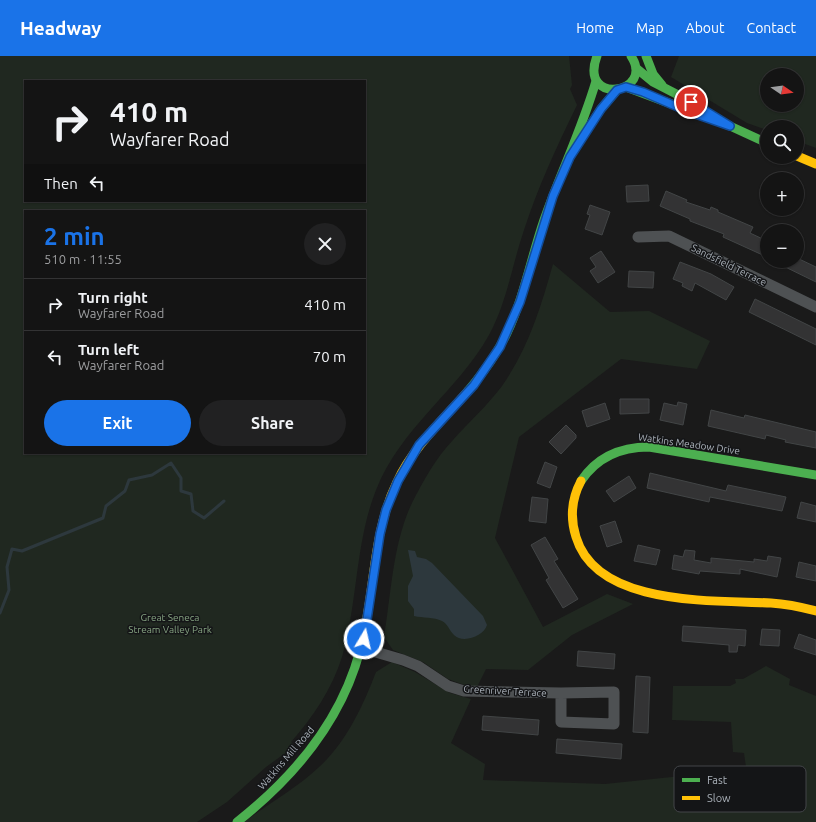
<!DOCTYPE html>
<html lang="en">
<head>
<meta charset="utf-8">
<style>
  :root { --surface:#141414; --page:#212122; --text:#f1f3f6; --muted:#9d9ea0; --line:#333334; --accent:#1a73e8 }
  body { margin:0; font-family:Ubuntu,sans-serif; background:var(--page); color:var(--text); height:100vh; display:flex; flex-direction:column; font-size:15px; white-space:nowrap }
  * { box-sizing:border-box; margin:0 }
  p { font-size:13px; color:var(--muted) }
  .icon { flex:none; width:22px; height:22px; fill:none; stroke:currentColor; stroke-width:2; stroke-linecap:round; stroke-linejoin:round }
  .map { position:relative; flex:1; overflow:hidden }
  .sheet { position:absolute; left:24px; top:154px; width:342px; height:244px; display:flex; flex-direction:column; background:var(--surface); border-radius:0px; box-shadow:0 1px 3px #0004,0 0 0 1px var(--line) }
  .sheet>* { flex:none }
  .hud { position:absolute; left:24px; top:24px; width:342px; height:122px; border-radius:0px; box-shadow:0 1px 3px #0004,0 0 0 1px var(--line); background:#141414; color:var(--text); overflow:hidden }
  .needle { width:26px; rotate:103deg }
  .fabs { position:absolute; left:760px; top:12px; display:grid; gap:8px }
  .fabs a { display:grid; place-items:center; width:44px; height:44px; border-radius:50%; background:var(--surface); box-shadow:0 1px 3px #0004,0 0 0 1px var(--line); font-size:20px }
  .pin { position:absolute; display:grid; place-items:center; width:34px; height:34px; color:#fff; margin:-17px; border:2px solid #fff; border-radius:50%; box-shadow:0 1px 4px #0007 }
  .me { position:absolute; width:44px; margin:-22px; rotate:9deg; stroke-linejoin:round; filter:drop-shadow(0 0 3px #0008) }
  .turn { display:flex; align-items:center; gap:14px; height:84px; padding:0 20px; font-size:18px }
  .turn .icon { width:52px; height:52px; stroke-width:2.5 }
  .turn b { display:block; font-size:28px; line-height:34px }
  .then { display:flex; align-items:center; height:38px; padding:0 20px; background:#0003; gap:8px; font-size:15px }
  .round { display:grid; place-items:center; flex:none; width:42px; height:42px; border-radius:21px; background:var(--page) }
  .overview { display:flex; align-items:center; justify-content:space-between; height:68px; padding:0 20px }
  h1 { font-size:24px; font-weight:700; line-height:30px; color:var(--accent) }
  .action { display:flex; gap:8px; margin-top:auto; padding:8px 20px }
  .action a { flex:1; height:46px; border-radius:24px; background:var(--accent); color:#fff; font-size:16px; font-weight:700; line-height:46px; text-align:center }
  .action a+a { background:var(--page); color:var(--text) }
  ul { padding:0; list-style:none }
  li { display:flex; align-items:center; gap:12px; height:52px; padding:0 20px; border-top:1px solid var(--line) }
  li div { flex:1 }
  li b { display:block; font-size:15px }
  li em { font-style:normal }
  header { display:flex; align-items:center; gap:24px; box-sizing:border-box; height:56px; padding:0 20px; background:var(--accent); color:#fff }
  header strong { font-size:19px }
  nav { display:flex; gap:22px; margin-inline-start:auto; font-size:14px }
  .map>svg:first-child { display:block }
  .green { fill:#202820; fill-rule:evenodd }
  .water { fill:#2d383d }
  .lines { fill:none; stroke-linecap:round; stroke-linejoin:round }
  .stream { stroke:#2d383d; stroke-width:3 }
  .building { fill:#333334; stroke:#424546 }
  .street { stroke:#4e5153; stroke-width:11 }
  .fast { stroke:#4caf50; stroke-width:9 }
  .slow { stroke:#ffc107; stroke-width:9 }
  .route-casing { stroke:#114b97; stroke-width:10 }
  .route { stroke:#1a73e8; stroke-width:7 }
  .labels { text-anchor:middle; dominant-baseline:central; stroke-width:3; stroke-linejoin:round; paint-order:stroke }
  .street-label { font-size:10px; fill:#acb3bb; stroke:#141517 }
  .park-label { font-size:10px; fill:#87a583; stroke:#141517 }
  .key { fill:#141517; stroke:#424448; stroke-width:1 }
  .key-label { font-size:11px; fill:#acb3bb }
</style>
</head>
<body>
<header>
<strong>Headway</strong>
<nav><a>Home</a><a>Map</a><a>About</a><a>Contact</a></nav>
</header>
<div class="map">
<svg width="816" height="766" viewBox="0 0 816 766">
  <rect width="100%" height="100%" fill="#1a1a1a"/>
  <g class="green">
    <path d="M0,0H569L572,29L570,33L577,49C557,90 538,131 524,174C512,209 507,246 489,279C457,336 401,371 376,434C355,487 358,546 342,601C332,633 313,661 291,686L295,690L266,711L227,746L197,766H0ZM25,25H365V145H25ZM25,155H365V397H25Z"/>
    <path d="M679,0H816V92L797,85V71H767V74L747,67L671,21ZM767,19H797V49H767Z"/>
    <path d="M553,208L610,256L649,255L710,285L697,313L621,303L519,381L495,482L543,571L607,538L633,548L572,579L528,614L486,613L477,631H470L448,623L423,606L393,594L384,581C391,539 393,486 412,447C423,425 436,402 453,384C469,366 487,350 502,330C528,293 541,251 553,208Z"/>
    <path d="M392,606L415,616L450,637L471,643L451,687L485,708L483,724L605,728L691,719L746,711L744,697L733,696L731,666L672,664L673,630H730L736,627L735,623H743L766,610L790,623L789,629L816,640V766H244C267,749 298,731 318,712C346,687 363,650 376,616Z"/>
  </g>
  <path class="water" d="M408,494L415,495L417,501L426,503L432,507L483,560L487,569C484,580 463,588 454,579C449,574 448,568 442,565C434,561 423,562 414,560V553L408,545V530L413,520Z"/>
  <g class="lines">
    <polyline class="stream" points="0,557 9,534 7,511 12,493 22,495 103,462 106,450 125,435 129,424 152,419 171,407 181,422 181,435 191,438 193,455 204,462 224,445"/>
  </g>
  <g class="building">
    <polygon points="648,129 649,145 627,146 626,130"/>
    <polygon points="666,135 687,144 686,146 710,154 711,151 718,154 718,156 753,171 750,177 767,185 767,201 723,181 724,178 690,165 690,163 660,150"/>
    <polygon points="590,149 610,156 602,179 585,173 590,159 587,158"/>
    <polygon points="601,195 615,216 598,227 590,215 596,211 590,202"/>
    <polygon points="797,202 816,211 816,226 773,205 797,205"/>
    <polygon points="680,206 711,218 734,231 726,244 695,227 692,235 682,230 683,227 673,223"/>
    <polygon points="629,215 654,216 653,232 628,231"/>
    <polygon points="755,243 816,273 816,289 749,256"/>
    <polygon points="620,343 649,343 649,357 620,358"/>
    <polygon points="678,346 687,348 683,369 660,364 664,347 677,350"/>
    <polygon points="605,347 610,363 587,371 582,355"/>
    <polygon points="711,354 744,362 745,359 816,376 816,392 785,386 786,384 766,379 765,383 708,370"/>
    <polygon points="566,369 576,379 576,382 561,398 549,386"/>
    <polygon points="545,406 557,411 550,432 537,427"/>
    <polygon points="650,417 726,435 728,429 786,441 782,455 710,441 709,446 647,432"/>
    <polygon points="629,420 636,432 614,446 606,435"/>
    <polygon points="532,441 548,443 546,467 529,465"/>
    <polygon points="801,446 816,450 816,466 797,462"/>
    <polygon points="615,465 622,486 607,491 600,470"/>
    <polygon points="545,481 558,503 554,505 578,543 563,552 546,524 549,522 531,489"/>
    <polygon points="638,489 660,494 656,509 634,505"/>
    <polygon points="685,494 695,495 694,504 711,507 711,502 754,506 754,503 767,505 768,500 781,502 777,521 740,513 740,518 700,515 699,518 672,513 674,499 683,501"/>
    <polygon points="799,506 816,510 816,525 796,521"/>
    <polygon points="683,570 746,574 745,590 738,589 737,596 729,596 729,589 682,585"/>
    <polygon points="762,573 780,574 779,590 760,589"/>
    <polygon points="799,578 816,584 816,599 794,592"/>
    <polygon points="578,595 615,598 614,613 577,610"/>
    <polygon points="636,620 650,621 648,677 633,676"/>
    <polygon points="483,660 539,664 538,679 482,674"/>
    <polygon points="557,683 622,688 621,703 556,697"/>
  </g>
  <g class="lines">
    <g class="street">
      <polyline points="638,181 669,180 816,251"/>
      <polyline points="362,592 403,604 418,610 448,630 464,635 561,637 561,666 614,668 614,636 561,637"/>
    </g>
    <g class="fast">
      <path d="M597,0C578,50 656,38 631,0"/>
      <polyline points="646,0 653,18 662,29"/>
      <polyline points="636,12 653,26 686,43"/>
      <polyline points="626,31 730,70 767,87"/>
      <polyline points="587,74 601,53 617,34"/>
      <path d="M468,335C483,317 497,298 507,277C524,241 531,202 544,164C560,118 582,73 596,25"/>
      <path d="M581,425C597,401 621,391 649,391L816,419"/>
      <path d="M237,766C298,718 349,655 364,577"/>
    </g>
    <g class="slow">
      <polyline points="797,100 816,108"/>
      <path d="M581,425C572,442 570,462 576,481C597,551 714,544 771,547C787,548 801,551 816,555"/>
      <path d="M364,577C375,526 374,473 397,426C413,391 443,364 468,335"/>
    </g>
  </g>
  <g class="lines">
    <defs>
      <polyline id="route" points="364,583 380,478 386,454 398,425 419,389 474,329 500,291 520,246 553,140 570,101 601,53 617,34 626,31 643,36 687,55 730,70 691,46"/>
    </defs>
    <use href="#route" class="route-casing"/>
    <use href="#route" class="route"/>
  </g>
  <g class="labels">
    <g class="street-label">
      <text transform="translate(729 209) rotate(26)">Sandsfield Terrace</text>
      <text transform="translate(689 388) rotate(8)">Watkins Meadow Drive</text>
      <text transform="translate(505 635) rotate(3)">Greenriver Terrace</text>
      <text transform="translate(286 702) rotate(-49)">Watkins Mill Road</text>
    </g>
    <g class="park-label">
      <text x="170" y="561">Great Seneca<tspan x="170" dy="12">Stream Valley Park</tspan></text>
    </g>
  </g>
  <rect x="674" y="710" width="132" height="46" rx="6" class="key"/>
  <rect x="682" y="722" width="18" height="4" fill="#4caf50"/>
  <rect x="682" y="740" width="18" height="4" fill="#ffc107"/>
  <g class="key-label">
    <text x="707" y="728">Fast</text>
    <text x="707" y="746">Slow</text>
  </g>
</svg>
<div class="fabs">
<a><svg class="needle" viewBox="-14 -14 28 28"><path d="M0-13l5 13h-10z" fill="#e53935"/><path d="M0 13l5-13h-10z" fill="#9d9ea0"/></svg></a>
<a><svg class="icon" aria-label="search" viewBox="0 0 24 24"><circle cx="10" cy="10" r="6"/><path d="M15 15l6 6"/></svg></a>
<a>+</a>
<a>−</a>
</div>
<div class="pin" style="left:691px;top:46px;background:#d93025"><svg class="icon" aria-label="arrive" viewBox="0 0 24 24"><path d="M6 21V4h12l-3 4 3 4H6"/></svg></div>
<svg class="me" style="left:364px;top:583px" viewBox="-20 -20 40 40"><circle r="17" fill="#1a73e8" stroke="#fff" stroke-width="3"/><path d="M0-11L8 9 0 5-8 9z" fill="#fff"/></svg>
<div class="hud">
<div class="turn"><svg class="icon" aria-label="right" viewBox="0 0 24 24"><path d="M7 20v-9h11M14 6l5 5-5 5"/></svg><div><b>410 m</b>Wayfarer Road</div></div>
<div class="then">Then<svg class="icon" aria-label="left" viewBox="0 0 24 24"><path d="M17 20v-9H6M10 6l-5 5 5 5"/></svg></div>
</div>
<section class="sheet">
<div class="overview"><div><h1>2 min</h1><p>510 m · 11:55</p></div><a class="round"><svg class="icon" aria-label="close" viewBox="0 0 24 24"><path d="M6 6l12 12M18 6L6 18"/></svg></a></div>
<ul>
<li><svg class="icon" aria-label="right" viewBox="0 0 24 24"><path d="M7 20v-9h11M14 6l5 5-5 5"/></svg><div><b>Turn right</b><p>Wayfarer Road</p></div><em>410 m</em></li>
<li><svg class="icon" aria-label="left" viewBox="0 0 24 24"><path d="M17 20v-9H6M10 6l-5 5 5 5"/></svg><div><b>Turn left</b><p>Wayfarer Road</p></div><em>70 m</em></li>
</ul>
<div class="action"><a>Exit</a><a>Share</a></div>
</section>
</div>
</body>
</html>
